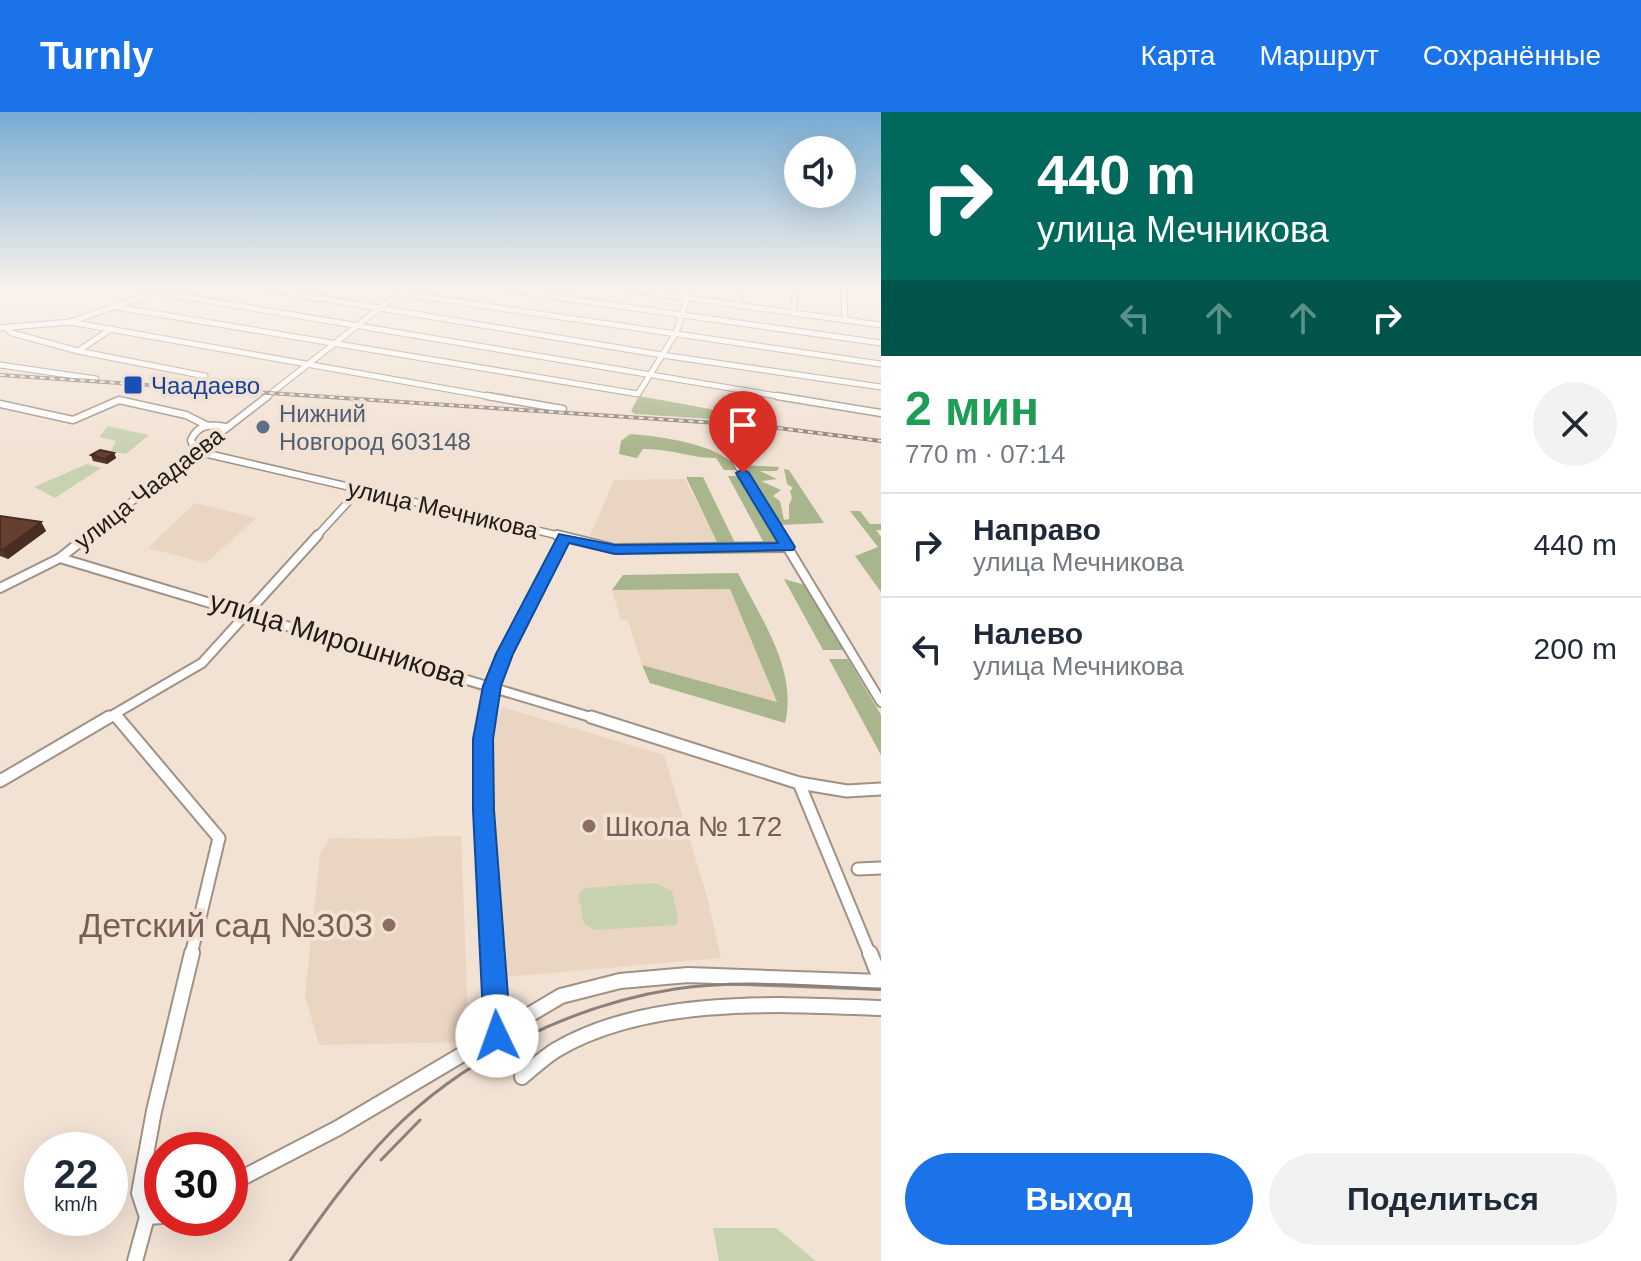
<!DOCTYPE html>
<html lang="ru">
<head>
<meta charset="utf-8">
<style>
  :root { --surface:#fff; --page:#f2f2f3; --text:#1f2937; --muted:#747a83; --line:#e0e1e3; --accent:#1a73e8 }
  body { margin:0; font-family:Helvetica,sans-serif; background:var(--page); color:var(--text); height:100vh; display:flex; flex-direction:column; font-size:30px; white-space:nowrap }
  * { box-sizing:border-box; margin:0 }
  p { font-size:26px; color:var(--muted) }
  .icon { flex:none; width:44px; height:44px; fill:none; stroke:currentColor; stroke-width:2; stroke-linecap:round; stroke-linejoin:round }
  .map { position:relative; flex:1; overflow:hidden }
  .drawer { display:flex; flex-direction:column; background:var(--surface); width:760px }
  .drawer>* { flex:none }
  .banner { background:#00695c; color:#fff; overflow:hidden }
  .controls { position:absolute; left:784px; top:24px; display:grid; gap:16px }
  .controls a { display:grid; place-items:center; width:72px; height:72px; border-radius:50%; background:var(--surface); box-shadow:0 8px 32px #0002; font-size:40px }
  .speed { position:absolute; left:24px; top:1020px; display:flex; gap:16px; font-size:40px; font-weight:700; text-align:center }
  .speed>* { display:grid; place-content:center; width:104px; height:104px; border-radius:50%; background:var(--surface); box-shadow:0 8px 32px #0002; line-height:1 }
  .speed small { font-size:20px; font-weight:400 }
  .speed .limit { border:12px solid #d22; background:#fff; color:#111 }
  .pin { position:absolute; display:grid; place-items:center; width:68px; height:68px; color:#fff; margin:-82px -34px; border-radius:50% 50% 50% 0; rotate:-45deg; box-shadow:0 0 8px #0007 }
  .pin .icon { rotate:45deg }
  .me { position:absolute; width:88px; margin:-44px; rotate:357deg; stroke-linejoin:round; filter:drop-shadow(0 0 6px #0008) }
  .turn { display:flex; align-items:center; gap:28px; height:168px; padding:0 24px; font-size:36px }
  .turn .icon { width:104px; height:104px; stroke-width:2.5 }
  .turn b { display:block; font-size:56px; line-height:68px }
  .lanes { display:flex; align-items:center; height:76px; padding:0 24px; background:#0003; justify-content:center; gap:40px; direction:ltr }
  .lanes .off { opacity:.35 }
  .round { display:grid; place-items:center; flex:none; width:84px; height:84px; border-radius:42px; background:var(--page) }
  .headline { display:flex; align-items:center; justify-content:space-between; height:136px; padding:0 24px }
  h1 { font-size:48px; font-weight:700; line-height:60px; color:#1e9e55 }
  .button { display:flex; gap:16px; margin-top:auto; padding:16px 24px }
  .button a { flex:1; height:92px; border-radius:48px; background:var(--accent); color:#fff; font-size:32px; font-weight:700; line-height:92px; text-align:center }
  .button a+a { background:var(--page); color:var(--text) }
  ul { padding:0; list-style:none }
  li { display:flex; align-items:center; gap:24px; height:104px; padding:0 24px; border-top:2px solid var(--line) }
  li div { flex:1 }
  li b { display:block; font-size:30px }
  li em { font-style:normal }
  header { display:flex; align-items:center; gap:48px; box-sizing:border-box; height:112px; padding:0 40px; background:var(--accent); color:#fff }
  header strong { font-size:38px }
  nav { display:flex; gap:44px; margin-inline-start:auto; font-size:28px }
  main { display:flex; flex:1; min-height:0 }
  .map>svg:first-child { display:block }
  .built { fill:#ead5c2 }
  .green { fill:#c8d2b1 }
  .forest { fill:#a9b58c }
  .lines { fill:none; stroke-linecap:round; stroke-linejoin:round }
  .minor-far4-casing { stroke:#9f9184; stroke-width:7 }
  .minor-far3-casing { stroke:#9f9184; stroke-width:9 }
  .minor-far2-casing { stroke:#9f9184; stroke-width:12 }
  .minor-far1-casing { stroke:#9f9184; stroke-width:15 }
  .minor-casing { stroke:#9f9184; stroke-width:18 }
  .minor-far4 { stroke:#fff; stroke-width:5 }
  .minor-far3 { stroke:#fff; stroke-width:6 }
  .minor-far2 { stroke:#fff; stroke-width:8 }
  .minor-far1 { stroke:#fff; stroke-width:11 }
  .minor { stroke:#fff; stroke-width:14 }
  .tram { stroke:#8c8178; stroke-width:3 }
  .rail-casing { stroke:#8c8178; stroke-width:4 }
  .rail { stroke:#f2e2d4; stroke-width:2; stroke-dasharray:5; stroke-linecap:butt }
  .wall { fill:#573729 }
  .shaded-wall { fill:#472d22 }
  .building { fill:#654030; stroke:#472d22; stroke-width:2 }
  .route { fill:#1a73e8; stroke:#114b97; stroke-width:2 }
  .transit-dot { fill:#1a4fb4; stroke:#f2e2d4; stroke-width:3 }
  .service-dot { fill:#5c6f8a; stroke:#f2e2d4; stroke-width:3 }
  .education-dot { fill:#8d6e63; stroke:#f2e2d4; stroke-width:3 }
  .labels { text-anchor:middle; dominant-baseline:central; stroke-width:8; stroke-linejoin:round; paint-order:stroke }
  .far-transit-label { font-size:24px; fill:#164399; stroke:#f2e2d4; text-anchor:start }
  .far-service-label { font-size:24px; fill:#4e5e75; stroke:#f2e2d4; text-anchor:start }
  .far-street-label { font-size:24px; fill:#201b16; stroke:#f2e2d4 }
  .street-label { font-size:28px; fill:#201b16; stroke:#f2e2d4 }
  .education-label { font-size:28px; fill:#785e54; stroke:#f2e2d4; text-anchor:start }
  .near-education-label { font-size:34px; fill:#785e54; stroke:#f2e2d4; text-anchor:end }
</style>
</head>
<body>
<header>
<strong>Turnly</strong>
<nav><a>Карта</a><a>Маршрут</a><a>Сохранённые</a></nav>
</header>
<main>
<div class="map">
<svg width="881" height="1149" viewBox="0 0 881 1149">
  <rect width="100%" height="100%" fill="#f2e2d4"/>
  <g class="built">
    <polygon points="685,367 717,430 623,432 590,424 614,368"/>
    <polygon points="195,391 256,406 206,451 148,436"/>
    <polygon points="731,477 777,591 642,553 628,508 621,508 612,478"/>
    <polygon points="502,595 664,643 707,785 721,846 504,865 487,632"/>
    <polygon points="436,724 461,724 469,930 319,933 305,884 320,742 330,726 401,727"/>
  </g>
  <g class="green">
    <polygon points="108,314 149,323 126,342 111,339 116,329 99,325"/>
    <polygon points="87,352 101,356 55,386 34,375"/>
    <polygon points="655,771 672,779 678,806 677,813 594,818 584,811 578,782 585,776"/>
    <polygon points="713,1116 776,1116 816,1149 719,1149"/>
  </g>
  <g class="forest">
    <polygon points="639,284 710,297 718,301 712,307 635,302 631,299"/>
    <path d="M630,322C658,324 723,332 738,358H724L716,346C691,346 668,336 643,337L637,346L619,342L621,329Z"/>
    <polygon points="744,353 779,355 777,359 760,359 777,367 761,369 781,378 773,384 780,389 784,408 789,407 789,393 792,386 790,379 793,376 787,372 784,357 789,358 824,411 780,413"/>
    <polygon points="728,364 741,364 781,431 764,431"/>
    <polygon points="686,365 703,365 735,431 717,430"/>
    <polygon points="850,399 860,399 870,412 881,412 881,418 876,418 881,425 881,480 855,444 878,435"/>
    <path d="M738,461C761,507 798,558 785,611L650,571L642,553L777,590L730,477L612,478L623,463Z"/>
    <polygon points="784,467 805,473 843,538 823,538"/>
    <polygon points="829,547 848,547 881,603 881,643"/>
  </g>
  <g class="lines">
    <defs>
      <g id="minor-far4">
        <polyline points="264,177 662,243 881,275"/>
        <polyline points="500,177 881,231"/>
        <polyline points="622,177 881,213"/>
        <polyline points="844,177 845,208"/>
        <polyline points="156,180 789,286"/>
        <polyline points="398,181 881,252"/>
        <polyline points="737,193 742,177"/>
        <polyline points="116,195 638,282 676,221 690,177"/>
        <polyline points="793,201 796,177"/>
        <polyline points="70,210 498,286"/>
        <polyline points="10,214 8,218 12,221 78,239 205,264"/>
        <polyline points="0,216 70,210 159,179"/>
        <polyline points="78,239 111,217"/>
        <polyline points="0,253 96,267"/>
        <polyline points="265,286 404,177"/>
      </g>
      <g id="minor-far3">
        <polyline points="487,284 563,297"/>
        <polyline points="777,284 881,301"/>
        <polyline points="0,292 73,308 119,288 186,303 206,313"/>
        <polyline points="195,339 565,425"/>
        <path d="M195,339L191,328C198,312 211,312 226,315"/>
        <polyline points="734,347 781,425"/>
        <polyline points="86,425 268,284"/>
        <polyline points="316,425 360,377"/>
      </g>
      <g id="minor-far2">
        <polyline points="557,423 615,437 788,435"/>
        <polyline points="780,423 881,590"/>
        <polyline points="60,446 597,607"/>
        <polyline points="0,476 60,446 89,423"/>
        <polyline points="115,603 119,607"/>
        <polyline points="106,607 202,551 318,423"/>
        <path d="M486,607C497,542 534,484 564,425"/>
      </g>
      <g id="minor-far1">
        <polyline points="117,605 219,726 191,843"/>
        <path d="M487,605C474,679 488,768 492,843"/>
        <polyline points="591,605 799,671 847,679 881,677"/>
        <polyline points="0,669 109,605"/>
        <polyline points="799,671 870,843"/>
        <polyline points="858,757 881,756"/>
      </g>
      <g id="minor">
        <polyline points="492,841 497,924"/>
        <polyline points="870,841 881,869"/>
        <path d="M522,965C533,956 543,946 556,938C647,884 779,892 881,896"/>
        <polyline points="230,1072 338,1016 561,884 620,869 688,863 881,870"/>
        <polyline points="147,1105 162,1104"/>
        <polyline points="135,1149 147,1105 139,1081 154,999 192,841"/>
      </g>
    </defs>
    <use href="#minor-far4" class="minor-far4-casing"/>
    <use href="#minor-far3" class="minor-far3-casing"/>
    <use href="#minor-far2" class="minor-far2-casing"/>
    <use href="#minor-far1" class="minor-far1-casing"/>
    <use href="#minor" class="minor-casing"/>
    <use href="#minor-far4" class="minor-far4"/>
    <use href="#minor-far3" class="minor-far3"/>
    <use href="#minor-far2" class="minor-far2"/>
    <use href="#minor-far1" class="minor-far1"/>
    <use href="#minor" class="minor"/>
    <g class="tram">
      <polyline points="381,1048 420,1008"/>
      <path d="M290,1149C321,1104 353,1059 391,1020C464,946 572,893 675,877C742,867 813,875 881,877"/>
    </g>
    <defs>
      <polyline id="rail" points="0,263 762,314 881,329"/>
    </defs>
    <use href="#rail" class="rail-casing"/>
    <use href="#rail" class="rail"/>
  </g>
  <g class="wall">
    <polygon points="114,341 116,346 107,352 93,349 91,343"/>
    <polygon points="0,404 41,410 46,419 8,447 0,444"/>
  </g>
  <g class="shaded-wall">
    <polygon points="114,341 116,346 107,352 105,347"/>
    <polygon points="41,410 46,419 8,447 3,438"/>
  </g>
  <g class="building">
    <polygon points="100,338 114,341 105,347 91,343"/>
    <polygon points="0,404 41,410 3,438 0,437"/>
  </g>
  <linearGradient id="sky" x2="0" y2="1"><stop stop-color="#78acd3"/><stop offset="0.52" stop-color="#f9f2ec"/><stop offset="1" stop-color="#f9f2ec" stop-opacity="0"/></linearGradient>
  <rect width="881" height="338" fill="url(#sky)"/>
  <polygon class="route" points="743,357 749,361 795,435 793,438 615,442 569,431 513,542 501,574 493,627 494,698 511,924 507,934 497,938 488,934 484,924 473,698 473,627 483,574 496,542 559,422 615,433 778,431 736,361"/>
  <rect class="transit-dot" x="123" y="263" width="20" height="20" rx="4"/>
  <circle class="service-dot" cx="263" cy="315" r="8"/>
  <g class="education-dot">
    <circle cx="589" cy="714" r="8"/>
    <circle cx="389" cy="813" r="8"/>
  </g>
  <g class="labels">
    <g class="far-transit-label">
      <text x="151" y="273">Чаадаево</text>
    </g>
    <g class="far-service-label">
      <text x="279" y="301">Нижний<tspan x="279" dy="28">Новгород 603148</tspan></text>
    </g>
    <g class="far-street-label">
      <text transform="translate(149 376) rotate(-38)">улица Чаадаева</text>
      <text transform="translate(443 397) rotate(13)">улица Мечникова</text>
    </g>
    <g class="street-label">
      <text transform="translate(338 527) rotate(17)">улица Мирошникова</text>
    </g>
    <g class="education-label">
      <text x="605" y="714">Школа № 172</text>
    </g>
    <g class="near-education-label">
      <text x="373" y="813">Детский сад №303</text>
    </g>
  </g>
</svg>
<div class="controls">
<a><svg class="icon" aria-label="sound" viewBox="0 0 24 24"><path d="M4 9h4l5-4v14l-5-4H4zM17 9q2 3 0 6"/></svg></a>
</div>
<div class="speed"><div>22<small>km/h</small></div><div class="limit">30</div></div>
<div class="pin" style="left:743px;top:361px;background:#d93025"><svg class="icon" aria-label="arrive" viewBox="0 0 24 24"><path d="M6 21V4h12l-3 4 3 4H6"/></svg></div>
<svg class="me" style="left:497px;top:924px" viewBox="-20 -20 40 40"><circle r="19" fill="#fff"/><path d="M0-13L10 11 0 6-10 11z" fill="#1a73e8"/></svg>
</div>
<section class="drawer">
<div class="banner">
<div class="turn"><svg class="icon" aria-label="right" viewBox="0 0 24 24"><path d="M7 20v-9h11M14 6l5 5-5 5"/></svg><div><b>440 m</b>улица Мечникова</div></div>
<div class="lanes"><svg class="icon off" aria-label="left" viewBox="0 0 24 24"><path d="M17 20v-9H6M10 6l-5 5 5 5"/></svg><svg class="icon off" aria-label="ahead" viewBox="0 0 24 24"><path d="M12 20V5M6 11l6-6 6 6"/></svg><svg class="icon off" aria-label="ahead" viewBox="0 0 24 24"><path d="M12 20V5M6 11l6-6 6 6"/></svg><svg class="icon" aria-label="right" viewBox="0 0 24 24"><path d="M7 20v-9h11M14 6l5 5-5 5"/></svg></div>
</div>
<div class="headline"><div><h1>2 мин</h1><p>770 m · 07:14</p></div><a class="round"><svg class="icon" aria-label="close" viewBox="0 0 24 24"><path d="M6 6l12 12M18 6L6 18"/></svg></a></div>
<ul>
<li><svg class="icon" aria-label="right" viewBox="0 0 24 24"><path d="M7 20v-9h11M14 6l5 5-5 5"/></svg><div><b>Направо</b><p>улица Мечникова</p></div><em>440 m</em></li>
<li><svg class="icon" aria-label="left" viewBox="0 0 24 24"><path d="M17 20v-9H6M10 6l-5 5 5 5"/></svg><div><b>Налево</b><p>улица Мечникова</p></div><em>200 m</em></li>
</ul>
<div class="button"><a>Выход</a><a>Поделиться</a></div>
</section>
</main>
</body>
</html>
